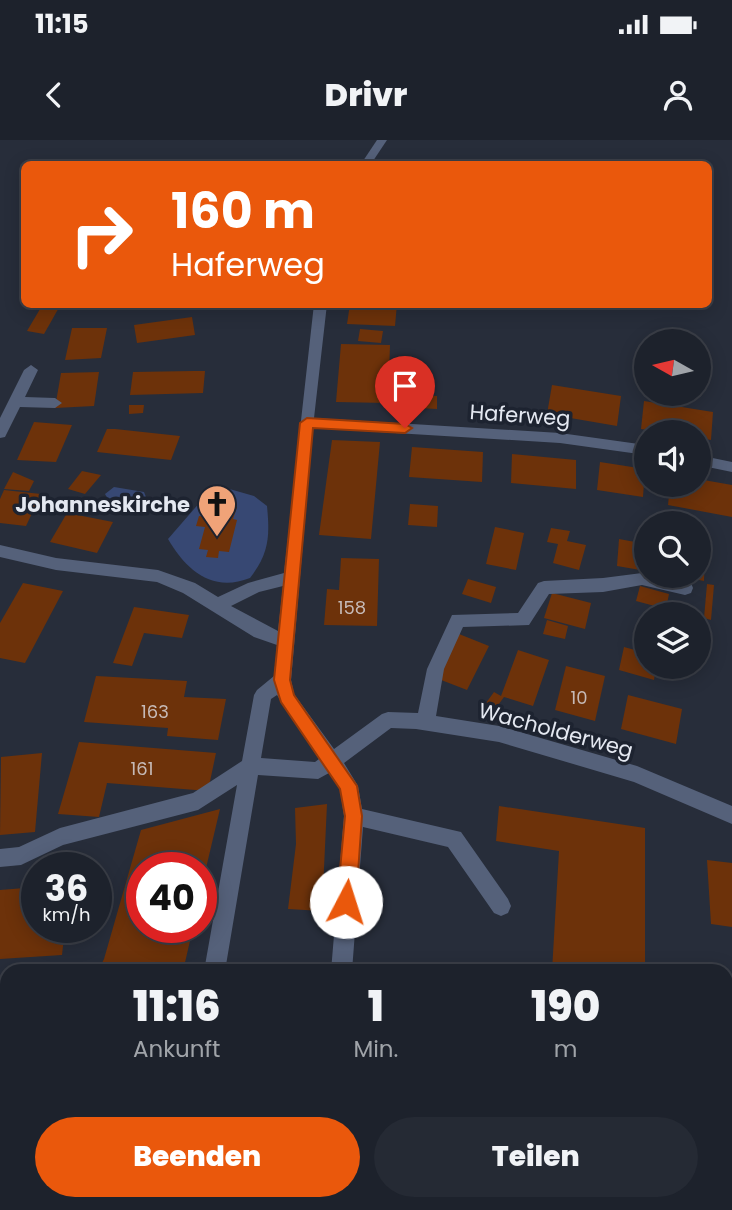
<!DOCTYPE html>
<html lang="de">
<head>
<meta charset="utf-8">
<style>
  :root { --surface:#1d222c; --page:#252a34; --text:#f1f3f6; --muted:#a0a4a9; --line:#3b3f48; --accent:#ea580c }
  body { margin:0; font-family:Poppins,sans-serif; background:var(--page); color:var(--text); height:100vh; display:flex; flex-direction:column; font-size:26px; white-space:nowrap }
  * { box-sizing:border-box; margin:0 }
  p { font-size:23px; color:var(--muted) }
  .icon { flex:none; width:38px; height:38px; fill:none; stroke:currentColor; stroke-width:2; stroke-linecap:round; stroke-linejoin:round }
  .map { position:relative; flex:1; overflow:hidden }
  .panel { position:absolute; left:0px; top:824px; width:733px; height:247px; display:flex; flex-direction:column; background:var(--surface); border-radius:21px 21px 0 0; box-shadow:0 4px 18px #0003,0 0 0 2px var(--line) }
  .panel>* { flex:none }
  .top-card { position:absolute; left:21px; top:21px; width:691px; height:147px; border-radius:10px; box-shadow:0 4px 18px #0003,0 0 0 2px var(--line); background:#ea580c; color:#fff; overflow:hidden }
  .needle { width:46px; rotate:278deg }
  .fabs { position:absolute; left:634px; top:189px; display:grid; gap:14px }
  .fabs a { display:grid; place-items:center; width:77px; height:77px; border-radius:50%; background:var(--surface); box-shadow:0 4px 18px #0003,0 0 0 2px var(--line); font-size:35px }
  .speed { position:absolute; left:21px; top:712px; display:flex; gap:14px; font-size:35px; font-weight:700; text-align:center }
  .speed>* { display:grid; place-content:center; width:91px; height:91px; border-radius:50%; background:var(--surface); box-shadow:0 4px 18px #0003,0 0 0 2px var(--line); line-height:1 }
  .speed small { font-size:18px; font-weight:400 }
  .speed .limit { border:10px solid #d22; background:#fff; color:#111 }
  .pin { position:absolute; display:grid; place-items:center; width:60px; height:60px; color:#fff; margin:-72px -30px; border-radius:50% 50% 50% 0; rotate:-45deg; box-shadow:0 0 7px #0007 }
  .pin .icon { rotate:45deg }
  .me { position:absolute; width:77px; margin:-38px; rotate:5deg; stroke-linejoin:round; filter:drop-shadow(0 0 5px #0008) }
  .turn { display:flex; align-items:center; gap:24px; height:147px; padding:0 35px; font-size:32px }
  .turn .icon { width:91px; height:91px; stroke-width:2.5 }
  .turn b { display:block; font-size:49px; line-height:60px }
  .eta { display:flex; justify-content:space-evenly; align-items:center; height:119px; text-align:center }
  .eta b { font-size:42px; font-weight:800; line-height:49px }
  .cta { display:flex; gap:14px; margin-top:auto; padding:14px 35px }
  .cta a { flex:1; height:80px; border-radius:42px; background:var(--accent); color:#fff; font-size:28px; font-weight:800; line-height:80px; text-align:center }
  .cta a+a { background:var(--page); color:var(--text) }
  .status { display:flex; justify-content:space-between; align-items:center; height:49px; padding:0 35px; background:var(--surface); direction:ltr }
  .status svg { height:19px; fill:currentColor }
  header { display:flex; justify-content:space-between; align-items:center; height:91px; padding:0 35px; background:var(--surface); font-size:32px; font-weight:800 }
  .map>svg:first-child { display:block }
  .green { fill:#374873 }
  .building { fill:#6d320a }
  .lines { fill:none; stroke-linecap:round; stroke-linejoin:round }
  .minor { fill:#55617a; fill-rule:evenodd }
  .route { fill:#ea580c; stroke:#983908; stroke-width:2 }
  .labels { text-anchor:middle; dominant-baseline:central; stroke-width:7; stroke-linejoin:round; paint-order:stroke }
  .number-label { font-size:18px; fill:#c6bab7 }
  .street-label { font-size:21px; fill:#e4e8f1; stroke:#1d2330 }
  .poi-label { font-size:21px; font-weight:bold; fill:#e4e8f1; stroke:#1d2330; text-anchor:end }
</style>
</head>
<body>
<div class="status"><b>11:15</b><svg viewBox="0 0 49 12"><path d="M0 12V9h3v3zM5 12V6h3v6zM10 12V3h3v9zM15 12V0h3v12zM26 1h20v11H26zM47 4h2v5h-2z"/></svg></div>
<header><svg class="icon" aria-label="back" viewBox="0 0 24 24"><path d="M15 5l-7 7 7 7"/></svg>Drivr<svg class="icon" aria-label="person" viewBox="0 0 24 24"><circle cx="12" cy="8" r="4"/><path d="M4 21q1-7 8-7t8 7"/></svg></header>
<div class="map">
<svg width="732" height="1070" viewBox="0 0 732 1070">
  <rect width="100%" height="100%" fill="#272d3a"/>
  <g class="green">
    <polygon points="114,347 144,352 146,357 142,362 130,366 109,361 105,354"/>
    <path d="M226,348L254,356L267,366C270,397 269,413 250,438C212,453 186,430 168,399L208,353Z"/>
  </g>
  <g class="building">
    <polygon points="43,164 61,164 44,194 27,191"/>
    <polygon points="350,164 397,164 395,186 347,184"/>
    <polygon points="192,177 195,195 137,203 134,185"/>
    <polygon points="72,188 107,188 101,218 65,220"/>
    <polygon points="360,189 383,191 381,203 358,201"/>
    <polygon points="341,204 390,205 388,263 336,262"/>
    <polygon points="193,231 205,231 203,253 130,255 133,232"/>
    <polygon points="99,232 94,266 55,268 61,233"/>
    <polygon points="552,245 621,256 617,286 547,274"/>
    <polygon points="420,255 437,256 437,269 419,268"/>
    <polygon points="644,261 713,272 711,300 698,298 698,292 662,292 641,289"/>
    <polygon points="129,265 144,265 143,273 129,274"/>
    <polygon points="34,282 72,285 56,322 17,320"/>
    <polygon points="107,289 115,289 180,296 171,320 97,312"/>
    <polygon points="332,300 380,302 371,399 319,395"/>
    <polygon points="412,307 483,312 482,342 409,337"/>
    <polygon points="512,314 576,320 576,349 511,343"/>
    <polygon points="600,322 645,329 643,357 597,350"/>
    <polygon points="82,331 101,335 85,354 68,349"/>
    <polygon points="13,332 34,341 29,351 4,349"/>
    <polygon points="698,339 732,345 732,377 668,365 670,345 698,345"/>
    <polygon points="4,350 41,354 26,386 0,383 0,359"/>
    <polygon points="410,364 438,366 437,387 408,385"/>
    <polygon points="214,365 237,367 233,379 237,380 229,412 219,411 218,418 206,417 208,410 199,409 205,387 196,386 199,376 210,377"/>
    <polygon points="67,373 113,382 97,413 50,402"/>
    <polygon points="495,387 524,393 516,430 486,424"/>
    <polygon points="551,388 570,391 567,401 586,405 579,430 553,423 558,404 547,402"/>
    <polygon points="619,399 646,404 646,431 617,426"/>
    <polygon points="698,412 705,414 704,441 684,437 698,436"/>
    <polygon points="341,418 379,419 377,486 324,485 327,449 339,450"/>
    <polygon points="468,439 496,447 491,463 462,454"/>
    <polygon points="23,443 63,451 25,523 0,518 0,483"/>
    <polygon points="707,444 714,445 711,480 704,478"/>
    <polygon points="640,446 669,454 666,469 636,461"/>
    <polygon points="552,453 591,463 585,489 544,478"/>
    <polygon points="134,467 189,475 182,498 144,493 132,526 113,523"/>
    <polygon points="547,480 568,486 565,499 543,494"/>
    <polygon points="459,494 489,506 467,550 436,538"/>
    <polygon points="624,507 646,513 646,527 656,527 654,540 619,530"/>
    <polygon points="518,510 549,520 533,566 504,557 496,568 486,563 494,552 501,556"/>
    <polygon points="566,526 605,536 595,581 555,570"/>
    <polygon points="96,536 187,541 184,557 226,559 218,600 167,596 168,588 84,582"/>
    <polygon points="628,555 682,569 676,604 621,589"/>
    <polygon points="79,602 216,613 208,651 107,643 99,677 58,674"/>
    <polygon points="42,613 35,692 0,695 1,617"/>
    <polygon points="327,664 322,771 288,769 296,704 295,668"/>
    <polygon points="499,666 645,688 645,831 552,831 559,711 496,701"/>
    <polygon points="220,669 202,745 201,728 142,728 142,788 193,788 183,831 98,831 104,819 141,690"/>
    <polygon points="707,720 732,723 732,787 711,784"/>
    <polygon points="37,747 37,788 65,788 62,815 0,819 0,750"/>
    <polygon points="7,866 7,905 0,906 0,867"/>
    <polygon points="0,1058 7,1059 7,1064 44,1064 73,1070 0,1070"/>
    <polygon points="657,1064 718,1064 718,1070 658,1070"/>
  </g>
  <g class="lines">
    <g class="minor">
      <polygon points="377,0 387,0 371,24 361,24"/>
      <path d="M314,164H327L314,278L560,293L646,305V315L560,303L313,288L291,540L294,554L334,609L382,574L388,572L418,573L427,529L452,475L518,473L538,443L544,441L603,438L642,433L646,436L685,441L691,443L693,448L691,453L685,455L642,445L603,452L549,454L529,485L463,487L444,529L436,576L499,586L637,626L732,666V684L634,642L499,602L416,589L391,588L344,623L358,646L362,669L461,692L508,759L511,766L508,773L501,776L494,773L448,707L363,687L352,831H331L344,676L340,649L329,633L318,639L258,635L225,831H204L237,645L198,670L63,705L21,725L0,727V709L19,707L60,688L193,653L242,621L254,555L257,550L274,536L277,505L254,497L183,453L157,442L56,430L0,417V405L56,418L158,430L195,443L218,457L248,443L284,433ZM283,446L278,491L231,466L259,452ZM277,555L319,619L315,622L261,618L271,559Z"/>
      <polygon points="31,225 38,230 25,257 55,258 62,263 55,268 20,267 5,297 0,298 0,278 24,230"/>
      <polygon points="698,315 732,322 732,332 698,325"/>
      <polygon points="0,971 7,972 7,994 0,993"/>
      <rect x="310" y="1064" width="24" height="6"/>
    </g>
  </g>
  <polygon class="route" points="307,278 405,284 412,288 405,293 313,288 290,540 294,555 357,646 362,676 356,762 353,769 346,771 340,769 337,762 345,676 340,649 281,562 274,540 300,283"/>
  <defs>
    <symbol id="church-pin" viewBox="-11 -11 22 30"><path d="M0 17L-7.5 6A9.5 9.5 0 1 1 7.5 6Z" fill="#f0a378" stroke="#1d2330"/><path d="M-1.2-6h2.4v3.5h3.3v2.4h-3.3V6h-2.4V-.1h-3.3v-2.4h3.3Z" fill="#111"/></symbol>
  </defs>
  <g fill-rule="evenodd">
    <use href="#church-pin" x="195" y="342" width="44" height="60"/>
  </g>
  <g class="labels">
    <g class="number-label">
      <text x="352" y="467">158</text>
      <text x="579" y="557">10</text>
      <text x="155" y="571">163</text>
      <text x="142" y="628">161</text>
    </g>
    <g class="street-label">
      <text transform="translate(520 275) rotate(4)">Haferweg</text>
      <text transform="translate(556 590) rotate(15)">Wacholderweg</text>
    </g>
    <g class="poi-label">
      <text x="190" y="364">Johanneskirche</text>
    </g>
  </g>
</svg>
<div class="fabs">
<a><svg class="needle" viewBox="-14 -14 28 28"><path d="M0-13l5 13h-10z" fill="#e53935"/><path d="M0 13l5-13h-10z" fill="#a0a4a9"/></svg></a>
<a><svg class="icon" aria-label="sound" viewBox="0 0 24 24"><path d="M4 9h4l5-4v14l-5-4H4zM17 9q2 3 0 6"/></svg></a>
<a><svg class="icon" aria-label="search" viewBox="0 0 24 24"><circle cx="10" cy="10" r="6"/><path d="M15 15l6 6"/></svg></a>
<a><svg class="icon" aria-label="layers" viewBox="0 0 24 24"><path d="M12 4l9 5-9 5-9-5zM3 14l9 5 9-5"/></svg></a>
</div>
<div class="speed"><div>36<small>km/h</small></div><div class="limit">40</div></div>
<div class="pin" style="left:405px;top:288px;background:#d93025"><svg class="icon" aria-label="arrive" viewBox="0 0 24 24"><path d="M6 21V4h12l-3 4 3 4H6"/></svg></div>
<svg class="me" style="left:346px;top:762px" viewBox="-20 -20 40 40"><circle r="19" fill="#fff"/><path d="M0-13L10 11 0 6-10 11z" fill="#ea580c"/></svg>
<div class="top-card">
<div class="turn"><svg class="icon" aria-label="right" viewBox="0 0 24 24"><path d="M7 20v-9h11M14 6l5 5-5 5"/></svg><div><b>160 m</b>Haferweg</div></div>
</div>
<section class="panel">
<div class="eta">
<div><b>11:16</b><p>Ankunft</p></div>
<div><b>1</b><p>Min.</p></div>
<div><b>190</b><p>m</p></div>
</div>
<div class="cta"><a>Beenden</a><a>Teilen</a></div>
</section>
</div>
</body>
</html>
